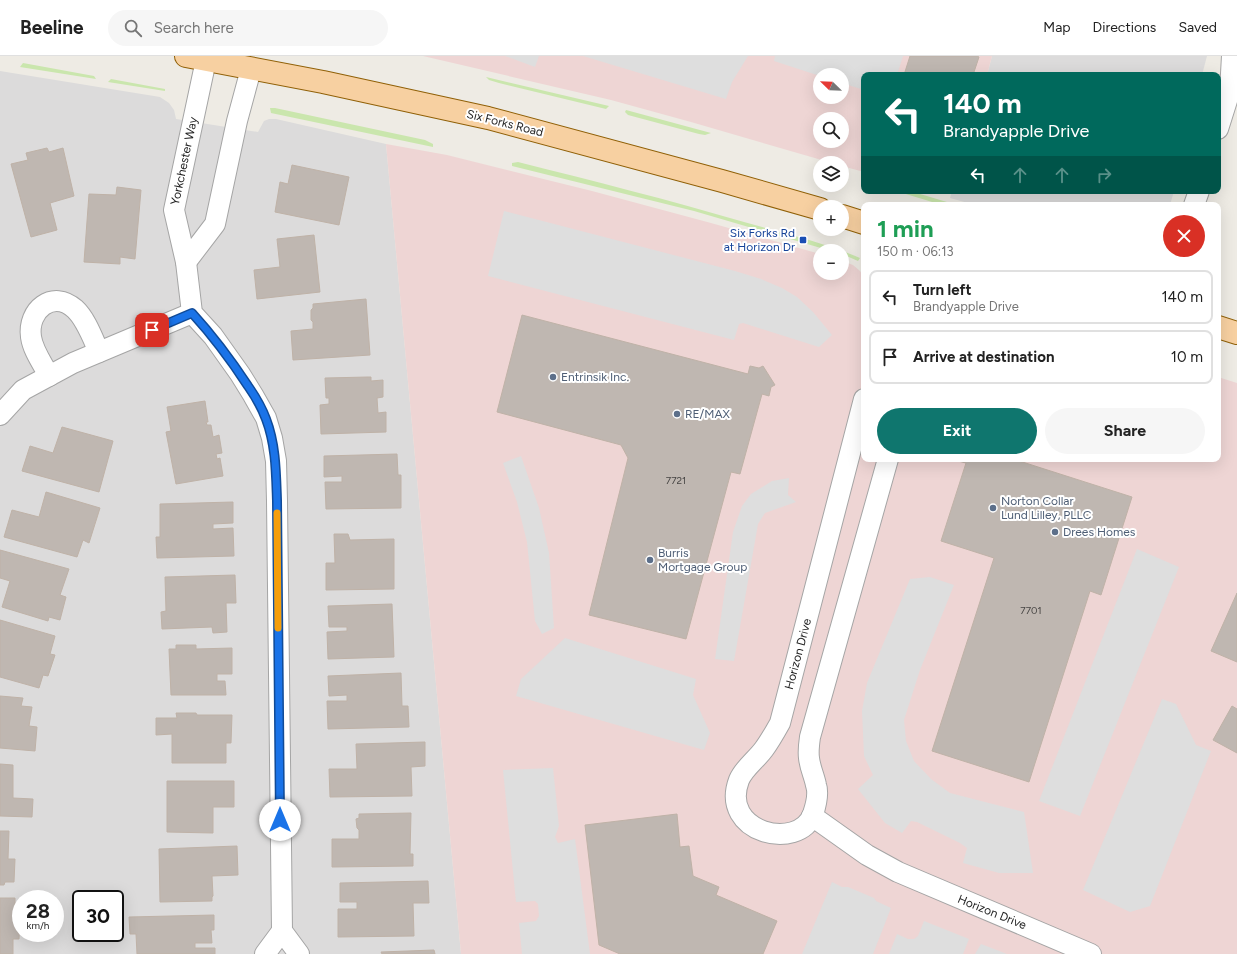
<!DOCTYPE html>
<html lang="en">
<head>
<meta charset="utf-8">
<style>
  :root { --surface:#fff; --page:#f6f6f6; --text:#222; --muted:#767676; --line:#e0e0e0; --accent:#0f766e }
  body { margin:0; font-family:Figtree,sans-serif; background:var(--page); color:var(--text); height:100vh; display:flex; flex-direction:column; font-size:15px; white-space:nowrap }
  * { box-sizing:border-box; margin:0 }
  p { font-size:13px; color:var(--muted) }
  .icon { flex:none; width:22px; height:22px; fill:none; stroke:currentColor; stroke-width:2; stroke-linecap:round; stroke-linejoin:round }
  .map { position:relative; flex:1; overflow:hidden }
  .panel { position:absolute; left:861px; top:146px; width:360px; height:260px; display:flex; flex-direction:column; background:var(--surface); border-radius:8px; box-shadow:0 4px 16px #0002 }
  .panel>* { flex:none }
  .guide { position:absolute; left:861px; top:16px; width:360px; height:122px; border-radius:8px; box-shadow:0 4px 16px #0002; background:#00695c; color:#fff; overflow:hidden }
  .needle { width:26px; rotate:293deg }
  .fabs { position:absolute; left:813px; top:12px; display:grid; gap:8px }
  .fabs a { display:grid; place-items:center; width:36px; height:36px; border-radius:50%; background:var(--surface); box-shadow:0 4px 16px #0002; font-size:20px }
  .speed { position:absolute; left:12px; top:834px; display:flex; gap:8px; font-size:20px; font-weight:700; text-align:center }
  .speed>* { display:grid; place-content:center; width:52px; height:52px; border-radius:50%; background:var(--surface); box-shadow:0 4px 16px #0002; line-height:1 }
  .speed small { font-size:10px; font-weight:400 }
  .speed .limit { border:2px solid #111; border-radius:6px; background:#fff; color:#111 }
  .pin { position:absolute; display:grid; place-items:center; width:34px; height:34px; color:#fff; margin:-17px; border-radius:8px; box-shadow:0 2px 6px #0006 }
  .me { position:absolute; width:44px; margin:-22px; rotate:0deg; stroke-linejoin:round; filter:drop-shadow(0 0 3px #0008) }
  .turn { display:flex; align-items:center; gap:14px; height:84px; padding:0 16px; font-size:18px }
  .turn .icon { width:52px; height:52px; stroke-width:2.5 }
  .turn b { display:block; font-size:28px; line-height:34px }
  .lanes { display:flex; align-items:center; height:38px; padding:0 16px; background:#0003; justify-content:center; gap:20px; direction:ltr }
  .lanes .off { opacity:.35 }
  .round { display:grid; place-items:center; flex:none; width:42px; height:42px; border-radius:21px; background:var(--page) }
  .summary { display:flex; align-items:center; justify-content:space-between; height:68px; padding:0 16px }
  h1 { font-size:24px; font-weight:700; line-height:30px; color:#1e9e55 }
  .action { display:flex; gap:8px; margin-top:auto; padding:8px 16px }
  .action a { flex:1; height:46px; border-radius:24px; background:var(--accent); color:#fff; font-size:16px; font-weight:700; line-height:46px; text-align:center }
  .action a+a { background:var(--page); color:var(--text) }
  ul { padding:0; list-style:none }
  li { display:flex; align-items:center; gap:12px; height:54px; margin:0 8px 6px; padding:0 8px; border:2px solid var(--line); border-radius:8px }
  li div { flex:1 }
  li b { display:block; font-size:15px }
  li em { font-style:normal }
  header { display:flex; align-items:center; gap:24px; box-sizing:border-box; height:56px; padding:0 20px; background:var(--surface); border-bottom:1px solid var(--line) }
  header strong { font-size:19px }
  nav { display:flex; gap:22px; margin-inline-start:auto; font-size:14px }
  .search { width:280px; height:36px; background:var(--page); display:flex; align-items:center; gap:10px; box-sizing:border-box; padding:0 14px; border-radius:22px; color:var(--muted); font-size:15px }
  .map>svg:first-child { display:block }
  .residential { fill:#dcdbdb; fill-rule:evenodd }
  .commercial { fill:#eed5d4; fill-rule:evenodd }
  .grass { fill:#cae6ad }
  .parking { fill:#dedede }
  .building { fill:#bfb7b1; stroke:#bfb2a7 }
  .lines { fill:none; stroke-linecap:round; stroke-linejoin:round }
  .street-casing { stroke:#a5a5a5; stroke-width:22 }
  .primary-casing { stroke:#906007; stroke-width:24 }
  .street { stroke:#fff; stroke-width:20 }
  .primary { stroke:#f7d0a1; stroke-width:22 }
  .route-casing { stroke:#114b97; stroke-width:10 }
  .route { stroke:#1a73e8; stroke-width:7 }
  .slow { stroke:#f59e0b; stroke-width:7 }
  .transit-dot { fill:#1a4fb4; stroke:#fff; stroke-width:1.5 }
  .service-dot { fill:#5c6f8a; stroke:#fff; stroke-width:1.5 }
  .labels { text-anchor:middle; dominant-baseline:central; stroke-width:4; stroke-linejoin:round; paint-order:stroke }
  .number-label { font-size:10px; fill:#464443 }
  .street-label { font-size:12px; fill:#1e1e1e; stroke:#fff }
  .transit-label { font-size:12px; fill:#164399; stroke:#fff; text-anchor:end }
  .service-label { font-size:12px; fill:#4e5e75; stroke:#fff; text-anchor:start }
</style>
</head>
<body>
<header>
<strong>Beeline</strong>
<div class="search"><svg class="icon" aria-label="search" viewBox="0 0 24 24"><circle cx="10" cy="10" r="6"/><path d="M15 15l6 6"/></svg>Search here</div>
<nav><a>Map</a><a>Directions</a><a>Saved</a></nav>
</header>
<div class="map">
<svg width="1237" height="898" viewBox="0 0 1237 898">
  <rect width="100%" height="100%" fill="#eeebe4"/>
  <g class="residential">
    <polygon points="992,0 1207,0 1202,19 987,19"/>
    <path d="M0,15L160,41L169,47L174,54L176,63L258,76L264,65L269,63H276L386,88L461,898H0ZM21,843H55V877H21ZM81,843H115V877H81Z"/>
    <polygon points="952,135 1174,135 1170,149 975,149 950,142"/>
  </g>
  <g class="commercial">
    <path d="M423,0H992L987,19H864V116L842,110V107H832L691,66L611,44ZM820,19H842V41H820ZM820,63H842V85H820Z"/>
    <polygon points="386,88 447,99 592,135 711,167 820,198 820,217 842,217 842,205 853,209 860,215 864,221 864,403 1218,403 1218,321 1237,327 1237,898 461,898"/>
  </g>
  <g class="grass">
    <polygon points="23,7 94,20 96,23 20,11"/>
    <polygon points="486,21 609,50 606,53 499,27 489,24"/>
    <polygon points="111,23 165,33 165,35 108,26"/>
    <polygon points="270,52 275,52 425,84 433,88 433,91 271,57"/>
    <polygon points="626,54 711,77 705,79 699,78 628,59 625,56"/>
    <path d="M518,106C594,125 669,144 744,166C783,177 823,186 860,202L858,205L842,198V195H831L694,155L512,110V107Z"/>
    <polygon points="896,135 910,135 957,149 942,149"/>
  </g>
  <g class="parking">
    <polygon points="505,0 539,0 535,11"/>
    <polygon points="583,0 748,0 732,26 726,43"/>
    <polygon points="775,0 903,0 897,19 864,19 864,34 842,27 842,19 820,20 774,5"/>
    <polygon points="504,155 735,215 761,223 782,232 797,241 813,256 832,279 819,291 743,267 739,268 734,284 488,220"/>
    <polygon points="521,400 539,452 549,497 554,572 542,578 535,565 527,486 517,446 503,407"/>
    <polygon points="789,422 788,439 796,446 765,457 758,468 734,605 715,603 733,476 742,450 751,438 772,425"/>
    <polygon points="1137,493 1179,511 1080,760 1039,745"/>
    <polygon points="930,521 954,529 920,614 904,664 906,685 914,705 931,723 950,737 1024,756 1033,817 999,817 963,807 967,792 960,787 917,766 911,765 902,777 885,767 858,733 873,719 864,700 862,655 867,627 910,523"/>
    <polygon points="565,582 696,623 693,639 710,677 704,694 516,640 521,623"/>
    <polygon points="1162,643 1176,648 1196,689 1211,695 1150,850 1130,856 1083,834"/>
    <polygon points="553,712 559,770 555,781 558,787 575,783 590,898 522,898 519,867 536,865 539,860 538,848 535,845 516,846 503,714"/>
    <polygon points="832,826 842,831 848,831 874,842 876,845 891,852 873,898 802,898"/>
    <polygon points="924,865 969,883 963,898 889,898 897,878 908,883 914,883 918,880"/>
    <polygon points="981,888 1007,898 975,898"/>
  </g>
  <g class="building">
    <polygon points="910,0 977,0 979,1 973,19 904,19"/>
    <polygon points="47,92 49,96 63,92 74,140 50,147 57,174 31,181 11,108 28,104 26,97"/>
    <polygon points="292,109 349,121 339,169 275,156 280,126 288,128"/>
    <polygon points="117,131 141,134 135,203 120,201 120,208 84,206 89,138 116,139"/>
    <polygon points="314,179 320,236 257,243 254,214 280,211 277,183"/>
    <polygon points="366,243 370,299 293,304 291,275 313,273 313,266 311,264 311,254 313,252 313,248"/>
    <polygon points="522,259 748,318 750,310 759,312 763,310 775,329 771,331 769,340 762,338 740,418 731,416 686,583 589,559 628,402 621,389 497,356"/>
    <polygon points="368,321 371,321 371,325 383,324 383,341 377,342 378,357 386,356 386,376 321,378 320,349 329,348 329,342 326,342 325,322"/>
    <polygon points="205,345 208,366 206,366 207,369 211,369 213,381 219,379 222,397 216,398 217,403 220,402 223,420 176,428 166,376 171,375 167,351"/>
    <polygon points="62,371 113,385 99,436 22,415 30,390 53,397"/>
    <polygon points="397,398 398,419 401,419 401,452 326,453 325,426 342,426 342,420 324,421 324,400"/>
    <polygon points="959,403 1013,403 1132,441 1101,539 1090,535 1029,726 932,695 994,502 941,485 966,407 958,405"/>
    <polygon points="46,436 100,452 89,487 83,484 77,501 4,481 12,454 39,461"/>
    <polygon points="233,446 233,467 213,468 213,473 233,472 234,500 157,502 156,481 160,481 160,448"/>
    <polygon points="334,478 348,478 350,484 394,483 394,533 326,534 326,507 335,507"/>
    <polygon points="0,494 69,513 60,539 66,541 60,564 49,561 48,565 2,551 10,525 0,522"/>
    <polygon points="235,519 236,547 226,547 227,576 213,577 212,571 162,573 161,556 166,555 165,521"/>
    <polygon points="1237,537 1237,606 1211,595"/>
    <polygon points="392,548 394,601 328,603 327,576 347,575 347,571 329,571 328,550"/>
    <polygon points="0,564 55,580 50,598 55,599 48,620 43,619 39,632 0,621"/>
    <polygon points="176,589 196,589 196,593 232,592 232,618 217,618 217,625 225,625 226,639 171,639 169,593 176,593"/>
    <polygon points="401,617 402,650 408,650 409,671 328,673 327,645 347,645 347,639 329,640 328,620"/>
    <polygon points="0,640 23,642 21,650 32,651 29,670 37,671 35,695 0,692"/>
    <polygon points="1232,650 1237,653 1237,697 1213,684"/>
    <polygon points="176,657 196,657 197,659 232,659 231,687 226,687 226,707 172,707 172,678 156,679 156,662 177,662"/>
    <polygon points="425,686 425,710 411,711 412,740 330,741 329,713 357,713 356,688"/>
    <polygon points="0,708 13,709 13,742 33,743 32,761 0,760"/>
    <polygon points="167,725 234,725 234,751 213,751 213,777 167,776"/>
    <polygon points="411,757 410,798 413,798 413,810 332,811 332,783 359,783 359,774 357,772 356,763 359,762 359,758"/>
    <polygon points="677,758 680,791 689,790 693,820 719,831 716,839 777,865 763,898 620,898 599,889 585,769"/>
    <polygon points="0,775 9,775 8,803 15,803 14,826 5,826 4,829 0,829"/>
    <polygon points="237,790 238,819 212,820 213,840 212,841 212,845 160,846 159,793"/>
    <polygon points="428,825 429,847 413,847 414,880 338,881 338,853 357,853 357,846 340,846 340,827"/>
    <polygon points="0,842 15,842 15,861 20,861 19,883 13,883 13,898 0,898"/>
    <polygon points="214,859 214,874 211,874 212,887 195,887 195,892 215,892 215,898 137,898 136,878 130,878 129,861"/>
    <polygon points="434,894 435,898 382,898 381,896"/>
  </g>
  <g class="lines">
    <defs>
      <g id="street">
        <polyline points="206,4 174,154 186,206 192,257 213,280 240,318 253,339 266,362 272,382 276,405 277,445 282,875 299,898"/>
        <polyline points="1218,73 1230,35 1232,0"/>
        <polyline points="1194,149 1199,135"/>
        <polyline points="186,206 215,168 237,65 251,13"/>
        <path d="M49,320C43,308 33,295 31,281C27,254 53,233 75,253C86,263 93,283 99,296"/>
        <path d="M864,343L780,667C775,676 770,685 764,693C756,704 744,712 739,724C719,777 799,796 813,758C816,749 819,738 816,729C814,719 810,712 809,702C808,695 809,688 810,681L888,403"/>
        <polyline points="0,359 23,334 73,307 192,257"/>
        <polyline points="812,760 867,799 898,816 1091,898"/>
        <polyline points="265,898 282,875"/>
      </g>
      <g id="primary">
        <polyline points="186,0 323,26 488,62 722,125 820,153"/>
        <polyline points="842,160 864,167"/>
        <polyline points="1218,271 1237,277"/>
      </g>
    </defs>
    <use href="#street" class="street-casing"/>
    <use href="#primary" class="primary-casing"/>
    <use href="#street" class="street"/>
    <use href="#primary" class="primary"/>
  </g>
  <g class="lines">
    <defs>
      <path id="route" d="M152,274L192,257C213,280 231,304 248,330C255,340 262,352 266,363C276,389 276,417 277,445L280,764"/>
    </defs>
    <use href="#route" class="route-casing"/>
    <use href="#route" class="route"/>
    <polyline class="slow" points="277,457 278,572"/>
  </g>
  <rect class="transit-dot" x="799" y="180" width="8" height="8" rx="2"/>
  <g class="service-dot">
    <circle cx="553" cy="321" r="4"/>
    <circle cx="677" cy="358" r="4"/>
    <circle cx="993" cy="452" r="4"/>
    <circle cx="1055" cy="476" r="4"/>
    <circle cx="650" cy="504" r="4"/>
  </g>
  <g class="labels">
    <g class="number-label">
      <text x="676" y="424">7721</text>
      <text x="1031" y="554">7701</text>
    </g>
    <g class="street-label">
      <text transform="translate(505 67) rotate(14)">Six Forks Road</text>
      <text transform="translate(184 105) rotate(-78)">Yorkchester Way</text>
      <text transform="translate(798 598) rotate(-75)">Horizon Drive</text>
      <text transform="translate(992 856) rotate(22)">Horizon Drive</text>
    </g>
    <g class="transit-label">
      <text x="795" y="177">Six Forks Rd<tspan x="795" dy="14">at Horizon Dr</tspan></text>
    </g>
    <g class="service-label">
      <text x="561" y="321">Entrinsik Inc.</text>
      <text x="685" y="358">RE/MAX</text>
      <text x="1001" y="445">Norton Collar<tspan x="1001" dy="14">Lund Lilley, PLLC</tspan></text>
      <text x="1063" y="476">Drees Homes</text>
      <text x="658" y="497">Burris<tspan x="658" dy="14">Mortgage Group</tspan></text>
    </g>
  </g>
</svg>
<div class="fabs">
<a><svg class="needle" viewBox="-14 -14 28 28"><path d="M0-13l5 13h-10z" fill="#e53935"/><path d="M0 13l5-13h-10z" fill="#767676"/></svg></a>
<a><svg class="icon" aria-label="search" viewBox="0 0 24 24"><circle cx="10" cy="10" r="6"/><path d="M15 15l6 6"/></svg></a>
<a><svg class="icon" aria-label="layers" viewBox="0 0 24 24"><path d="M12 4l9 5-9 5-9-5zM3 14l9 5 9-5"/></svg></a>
<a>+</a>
<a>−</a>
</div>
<div class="speed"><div>28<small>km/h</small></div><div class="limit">30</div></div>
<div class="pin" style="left:152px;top:274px;background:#d93025"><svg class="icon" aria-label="arrive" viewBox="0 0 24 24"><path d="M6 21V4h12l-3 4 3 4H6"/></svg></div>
<svg class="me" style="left:280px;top:764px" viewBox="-20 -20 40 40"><circle r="19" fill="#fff"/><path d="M0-13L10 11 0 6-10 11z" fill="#1a73e8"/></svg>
<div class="guide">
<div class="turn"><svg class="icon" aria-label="left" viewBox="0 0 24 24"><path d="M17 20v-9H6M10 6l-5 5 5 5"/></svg><div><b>140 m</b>Brandyapple Drive</div></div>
<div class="lanes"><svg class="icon" aria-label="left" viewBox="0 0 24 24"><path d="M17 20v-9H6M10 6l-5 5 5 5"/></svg><svg class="icon off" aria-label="ahead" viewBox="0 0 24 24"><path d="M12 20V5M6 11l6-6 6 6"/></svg><svg class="icon off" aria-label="ahead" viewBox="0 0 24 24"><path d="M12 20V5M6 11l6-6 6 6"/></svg><svg class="icon off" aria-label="right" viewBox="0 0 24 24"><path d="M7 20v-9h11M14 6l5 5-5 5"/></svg></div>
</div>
<section class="panel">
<div class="summary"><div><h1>1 min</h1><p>150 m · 06:13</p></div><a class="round" style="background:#d93025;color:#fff"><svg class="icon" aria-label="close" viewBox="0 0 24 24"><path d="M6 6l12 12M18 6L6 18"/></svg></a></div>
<ul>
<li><svg class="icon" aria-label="left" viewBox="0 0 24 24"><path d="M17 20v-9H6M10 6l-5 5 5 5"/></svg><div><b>Turn left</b><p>Brandyapple Drive</p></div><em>140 m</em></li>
<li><svg class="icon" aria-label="arrive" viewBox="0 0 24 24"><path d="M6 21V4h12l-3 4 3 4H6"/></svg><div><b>Arrive at destination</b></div><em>10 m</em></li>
</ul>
<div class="action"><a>Exit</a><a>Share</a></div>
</section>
</div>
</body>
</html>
